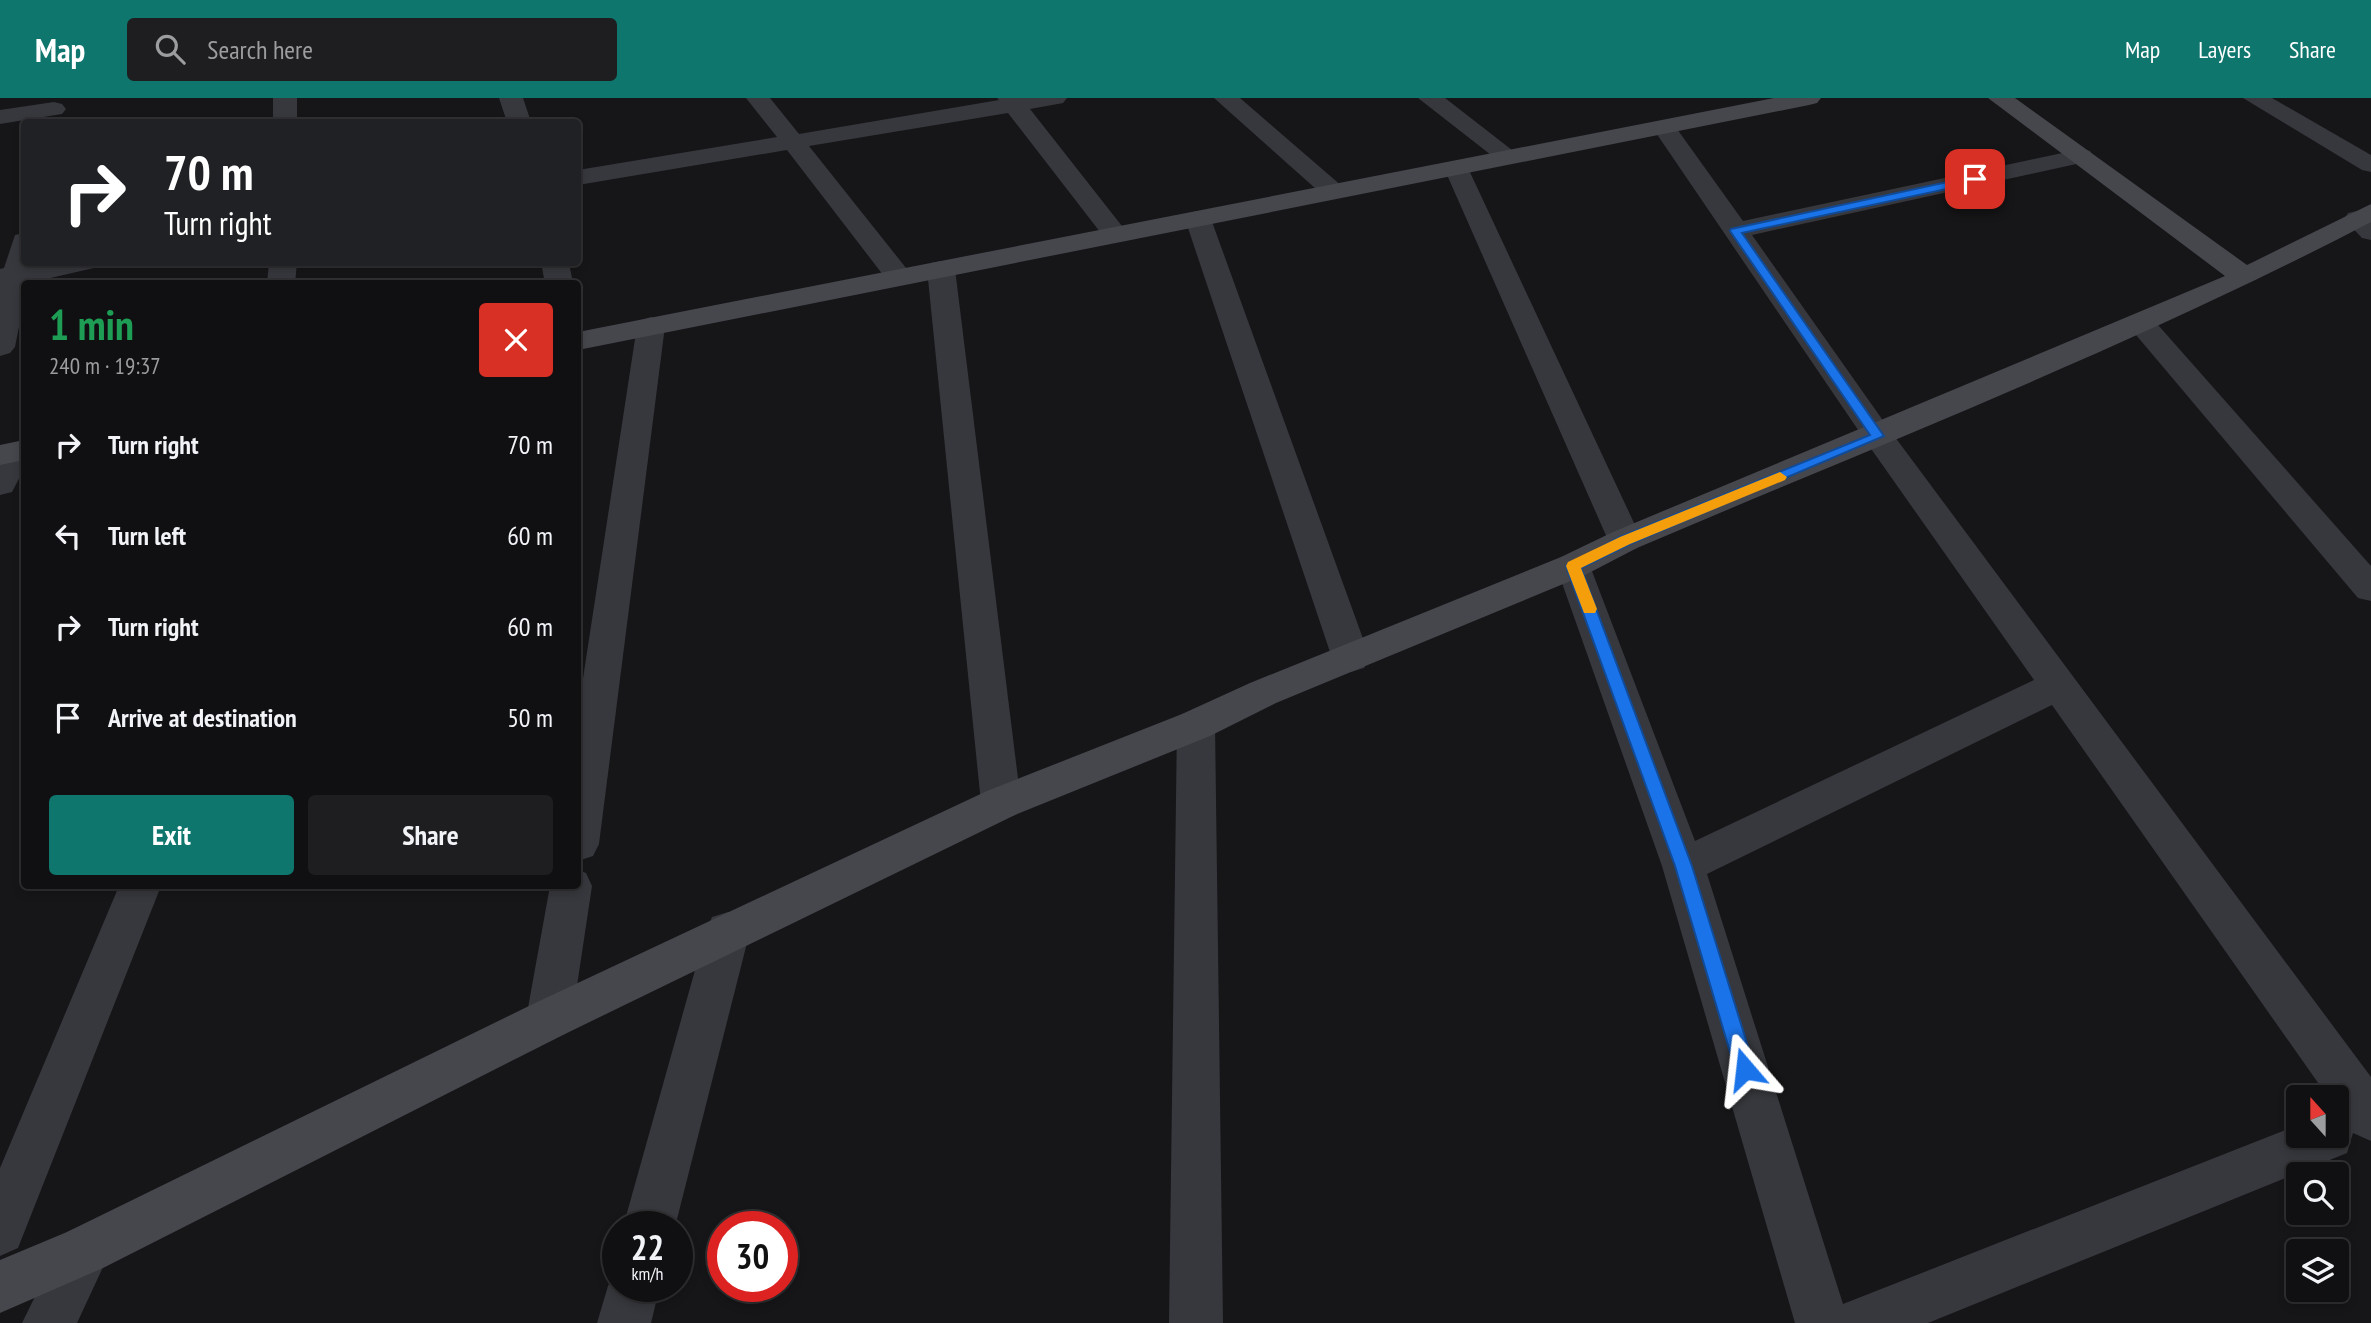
<!DOCTYPE html>
<html lang="en">
<head>
<meta charset="utf-8">
<style>
  :root { --surface:#101012; --page:#1e1e20; --text:#f1f3f6; --muted:#9c9d9f; --line:#303032; --accent:#0f766e }
  body { margin:0; font-family:"PT Sans Narrow",sans-serif; background:var(--page); color:var(--text); height:100vh; display:flex; flex-direction:column; font-size:26px; white-space:nowrap }
  * { box-sizing:border-box; margin:0 }
  p { font-size:23px; color:var(--muted) }
  .icon { flex:none; width:38px; height:38px; fill:none; stroke:currentColor; stroke-width:2; stroke-linecap:round; stroke-linejoin:round }
  .map { position:relative; flex:1; overflow:hidden }
  .panel { position:absolute; left:21px; top:182px; width:560px; height:609px; display:flex; flex-direction:column; background:var(--surface); border-radius:7px; box-shadow:0 4px 10px #0003,0 0 0 2px var(--line) }
  .panel>* { flex:none }
  .top-card { position:absolute; left:21px; top:21px; width:560px; height:147px; border-radius:7px; box-shadow:0 4px 10px #0003,0 0 0 2px var(--line); background:#202124; color:#fff; overflow:hidden }
  .needle { width:46px; rotate:339deg }
  .controls { position:absolute; left:2286px; top:987px; display:grid; gap:14px }
  .controls a { display:grid; place-items:center; width:63px; height:63px; border-radius:7px; background:var(--surface); box-shadow:0 4px 10px #0003,0 0 0 2px var(--line); font-size:35px }
  .speed { position:absolute; left:602px; top:1113px; display:flex; gap:14px; font-size:35px; font-weight:700; text-align:center }
  .speed>* { display:grid; place-content:center; width:91px; height:91px; border-radius:50%; background:var(--surface); box-shadow:0 4px 10px #0003,0 0 0 2px var(--line); line-height:1 }
  .speed small { font-size:18px; font-weight:400 }
  .speed .limit { border:10px solid #d22; background:#fff; color:#111 }
  .pin { position:absolute; display:grid; place-items:center; width:60px; height:60px; color:#fff; margin:-30px; border-radius:14px; box-shadow:0 4px 10px #0006 }
  .me { position:absolute; width:77px; margin:-38px; rotate:343deg; stroke-linejoin:round; filter:drop-shadow(0 0 5px #0008) }
  .turn { display:flex; align-items:center; gap:24px; height:147px; padding:0 28px; font-size:32px }
  .turn .icon { width:91px; height:91px; stroke-width:2.5 }
  .turn b { display:block; font-size:49px; line-height:60px }
  .round { display:grid; place-items:center; flex:none; width:74px; height:74px; border-radius:7px; background:var(--page) }
  .summary { display:flex; align-items:center; justify-content:space-between; height:119px; padding:0 28px }
  h1 { font-size:42px; font-weight:600; line-height:52px; color:#1e9e55 }
  .primary-button { display:flex; gap:14px; margin-top:auto; padding:14px 28px }
  .primary-button a { flex:1; height:80px; border-radius:7px; background:var(--accent); color:#fff; font-size:28px; font-weight:600; line-height:80px; text-align:center }
  .primary-button a+a { background:var(--page); color:var(--text) }
  ul { padding:0; list-style:none }
  li { display:flex; align-items:center; gap:21px; height:91px; padding:0 28px }
  li div { flex:1 }
  li b { display:block; font-size:26px }
  li em { font-style:normal }
  header { display:flex; align-items:center; gap:42px; box-sizing:border-box; height:98px; padding:0 35px; background:var(--accent); color:#fff }
  header strong { font-size:33px }
  nav { display:flex; gap:38px; margin-inline-start:auto; font-size:24px }
  .search { width:490px; height:63px; background:var(--page); display:flex; align-items:center; gap:18px; box-sizing:border-box; padding:0 24px; border-radius:7px; color:var(--muted); font-size:26px }
  .map>svg:first-child { display:block }
  .lines { fill:none; stroke-linecap:round; stroke-linejoin:round }
  .street { fill:#37383d; fill-rule:evenodd }
  .secondary { fill:#45474d; fill-rule:evenodd }
  .route { fill:#1a73e8; stroke:#114b97; stroke-width:2 }
  .slow { fill:#f59e0b }
</style>
</head>
<body>
<header>
<strong>Map</strong>
<div class="search"><svg class="icon" aria-label="search" viewBox="0 0 24 24"><circle cx="10" cy="10" r="6"/><path d="M15 15l6 6"/></svg>Search here</div>
<nav><a>Map</a><a>Layers</a><a>Share</a></nav>
</header>
<div class="map">
<svg width="2371" height="1225" viewBox="0 0 2371 1225">
  <rect width="100%" height="100%" fill="#161618"/>
  <g class="lines">
    <g class="street">
      <rect x="273" y="0" width="24" height="24"/>
      <polygon points="499,0 523,0 531,24 507,24"/>
      <polygon points="746,0 770,0 799,36 999,2 997,0 1067,0 1063,5 1030,11 1129,137 1125,143 1107,143 1008,15 809,48 914,180 910,186 890,186 787,52 578,87 578,72 777,39"/>
      <polygon points="1214,0 1240,0 1343,89 1347,94 1343,99 1325,99"/>
      <polygon points="1418,0 1445,0 1521,59 1518,64 1500,64"/>
      <polygon points="2243,0 2272,0 2371,57 2371,74 2362,72"/>
      <polygon points="54,4 62,6 66,11 62,16 0,26 0,12"/>
      <path d="M1664,22L1672,24L1743,123L2081,51L2090,53L2093,58L2090,63L1752,137L1889,331L2371,979V1043L2353,1035L2347,1055L1928,1225H1795L1662,768L1556,468L1561,459L1573,456L1585,459L1590,468L1695,743L2034,582L1867,345L1652,29L1656,24ZM2052,607L2328,999H2336V1011L2342,1019L2336,1016V1038H2298V1027L1843,1206L1707,776Z"/>
      <polygon points="1456,63 1465,65 1468,70 1642,442 1637,450 1625,454 1613,450 1608,442 1444,70 1447,65"/>
      <polygon points="1198,113 1207,115 1211,121 1370,560 1364,570 1351,574 1338,570 1332,560 1185,121 1189,115"/>
      <polygon points="2357,113 2371,120 2371,142 2362,140 2344,121 2348,115"/>
      <polygon points="24,135 24,164 97,164 94,170 24,186 24,203 15,249 10,255 0,258 0,171 4,170 15,137"/>
      <polygon points="941,163 951,165 955,171 1021,705 1015,717 1001,722 987,717 981,705 927,171 931,165"/>
      <polygon points="269,164 297,164 295,186 267,186"/>
      <polygon points="541,164 569,164 573,186 545,186"/>
      <polygon points="2141,216 2151,219 2371,468 2371,503 2358,500 2131,231 2127,225 2131,219"/>
      <polygon points="651,219 661,222 665,228 599,746 593,758 578,763 578,613 637,228 641,222"/>
      <polygon points="18,344 24,346 24,371 12,394 0,397 0,357 7,347"/>
      <polygon points="1196,612 1210,616 1215,627 1223,1225 1169,1225 1177,627 1182,616"/>
      <polygon points="578,772 586,775 592,788 572,921 565,936 549,942 533,936 526,921 550,788 578,788"/>
      <polygon points="119,788 161,788 18,1150 0,1158 0,1070"/>
      <polygon points="728,814 744,819 750,833 675,1129 623,1129 706,833 712,819"/>
      <polygon points="85,1126 103,1134 111,1152 77,1225 22,1225 67,1134"/>
      <polygon points="618,1168 618,1188 660,1188 651,1225 597,1225 608,1188"/>
    </g>
    <g class="secondary">
      <polygon points="1774,0 1821,0 1817,5 1809,7 578,252 578,234"/>
      <path d="M1988,0H2015L2247,167L2371,106V124C2134,248 1883,345 1637,450L1585,477L1276,605L1210,638L1015,717L565,936L103,1170L0,1215V1162L67,1134L533,906L987,693L1182,616L1250,585L1561,459L1613,434L2225,178Z"/>
      <polygon points="24,342 24,362 0,367 0,347"/>
    </g>
  </g>
  <polygon class="route" points="1975,78 1979,79 1979,84 1742,135 1884,338 1630,446 1581,470 1692,768 1755,971 1752,978 1745,980 1738,978 1735,971 1675,768 1566,468 1620,439 1870,337 1730,133 1731,131"/>
  <polygon class="slow" points="1780,374 1787,379 1785,382 1630,446 1581,470 1597,511 1595,515 1584,515 1566,468 1568,464 1620,439"/>
</svg>
<div class="controls">
<a><svg class="needle" viewBox="-14 -14 28 28"><path d="M0-13l5 13h-10z" fill="#e53935"/><path d="M0 13l5-13h-10z" fill="#9c9d9f"/></svg></a>
<a><svg class="icon" aria-label="search" viewBox="0 0 24 24"><circle cx="10" cy="10" r="6"/><path d="M15 15l6 6"/></svg></a>
<a><svg class="icon" aria-label="layers" viewBox="0 0 24 24"><path d="M12 4l9 5-9 5-9-5zM3 14l9 5 9-5"/></svg></a>
</div>
<div class="speed"><div>22<small>km/h</small></div><div class="limit">30</div></div>
<div class="pin" style="left:1975px;top:81px;background:#d93025"><svg class="icon" aria-label="arrive" viewBox="0 0 24 24"><path d="M6 21V4h12l-3 4 3 4H6"/></svg></div>
<svg class="me" style="left:1745px;top:971px" viewBox="-20 -20 40 40"><path d="M0-17L14 15 0 8-14 15z" fill="#1a73e8" stroke="#fff" stroke-width="4"/></svg>
<div class="top-card">
<div class="turn"><svg class="icon" aria-label="right" viewBox="0 0 24 24"><path d="M7 20v-9h11M14 6l5 5-5 5"/></svg><div><b>70 m</b>Turn right</div></div>
</div>
<section class="panel">
<div class="summary"><div><h1>1 min</h1><p>240 m · 19:37</p></div><a class="round" style="background:#d93025;color:#fff"><svg class="icon" aria-label="close" viewBox="0 0 24 24"><path d="M6 6l12 12M18 6L6 18"/></svg></a></div>
<ul>
<li><svg class="icon" aria-label="right" viewBox="0 0 24 24"><path d="M7 20v-9h11M14 6l5 5-5 5"/></svg><div><b>Turn right</b></div><em>70 m</em></li>
<li><svg class="icon" aria-label="left" viewBox="0 0 24 24"><path d="M17 20v-9H6M10 6l-5 5 5 5"/></svg><div><b>Turn left</b></div><em>60 m</em></li>
<li><svg class="icon" aria-label="right" viewBox="0 0 24 24"><path d="M7 20v-9h11M14 6l5 5-5 5"/></svg><div><b>Turn right</b></div><em>60 m</em></li>
<li><svg class="icon" aria-label="arrive" viewBox="0 0 24 24"><path d="M6 21V4h12l-3 4 3 4H6"/></svg><div><b>Arrive at destination</b></div><em>50 m</em></li>
</ul>
<div class="primary-button"><a>Exit</a><a>Share</a></div>
</section>
</div>
</body>
</html>
